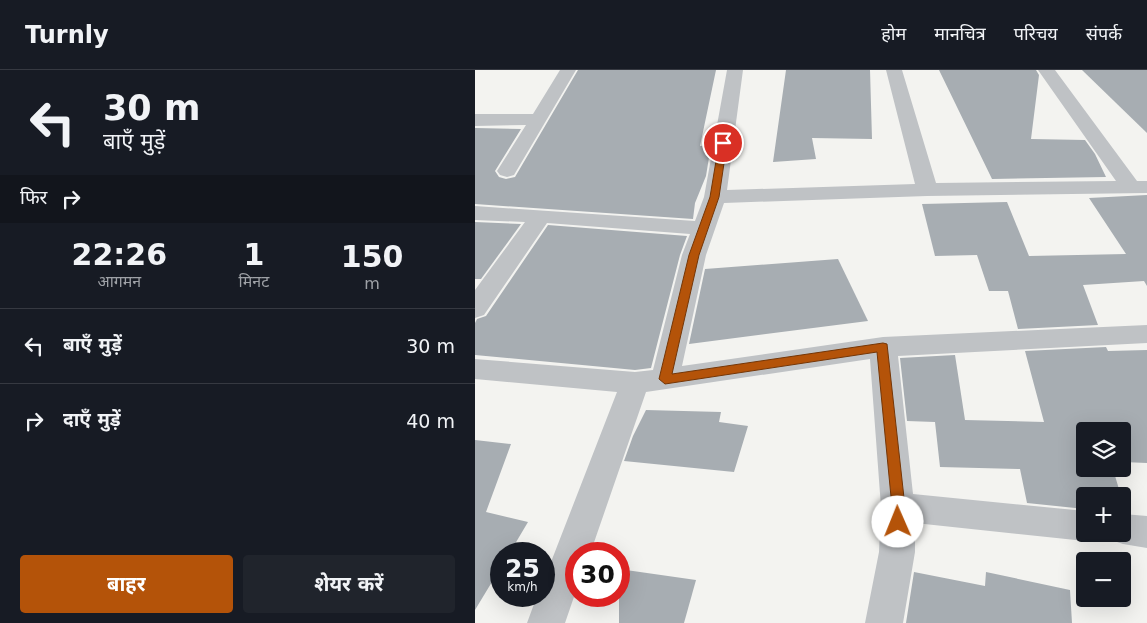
<!DOCTYPE html>
<html lang="hi">
<head>
<meta charset="utf-8">
<style>
  :root { --surface:#171b24; --page:#20242c; --text:#f1f3f6; --muted:#9ea1a6; --line:#363941; --accent:#b45309 }
  body { margin:0; font-family:"DejaVu Sans","Noto Sans Devanagari",sans-serif; background:var(--page); color:var(--text); height:100vh; display:flex; flex-direction:column; font-size:19px; white-space:nowrap }
  * { box-sizing:border-box; margin:0 }
  p { font-size:16px; color:var(--muted) }
  .icon { flex:none; width:28px; height:28px; fill:none; stroke:currentColor; stroke-width:2; stroke-linecap:round; stroke-linejoin:round }
  .map { position:relative; flex:1; overflow:hidden }
  .side { display:flex; flex-direction:column; background:var(--surface); width:475px }
  .side>* { flex:none }
  .top-card { background:#171b24; color:var(--text); overflow:hidden }
  .buttons { position:absolute; left:601px; top:352px; display:grid; gap:10px }
  .buttons a { display:grid; place-items:center; width:55px; height:55px; border-radius:5px; background:var(--surface); box-shadow:0 5px 20px #0002; font-size:25px }
  .speed { position:absolute; left:15px; top:472px; display:flex; gap:10px; font-size:25px; font-weight:700; text-align:center }
  .speed>* { display:grid; place-content:center; width:65px; height:65px; border-radius:50%; background:var(--surface); box-shadow:0 5px 20px #0002; line-height:1 }
  .speed small { font-size:12px; font-weight:400 }
  .speed .limit { border:8px solid #d22; background:#fff; color:#111 }
  .pin { position:absolute; display:grid; place-items:center; width:42px; height:42px; color:#fff; margin:-21px; border:2px solid #fff; border-radius:50%; box-shadow:0 1px 5px #0007 }
  .me { position:absolute; width:55px; margin:-28px; rotate:359deg; stroke-linejoin:round; filter:drop-shadow(0 0 4px #0008) }
  .turn { display:flex; align-items:center; gap:18px; height:105px; padding:0 20px; font-size:22px }
  .turn .icon { width:65px; height:65px; stroke-width:2.5 }
  .turn b { display:block; font-size:35px; line-height:42px }
  .then { display:flex; align-items:center; height:48px; padding:0 20px; background:#0003; gap:10px; font-size:19px }
  .eta { display:flex; justify-content:space-evenly; align-items:center; height:85px; text-align:center }
  .eta b { font-size:30px; font-weight:700; line-height:35px }
  .cta { display:flex; gap:10px; margin-top:auto; padding:10px 20px }
  .cta a { flex:1; height:58px; border-radius:5px; background:var(--accent); color:#fff; font-size:20px; font-weight:700; line-height:58px; text-align:center }
  .cta a+a { background:var(--page); color:var(--text) }
  ul { padding:0; list-style:none }
  li { display:flex; align-items:center; gap:15px; height:75px; padding:0 20px; border-top:1px solid var(--line) }
  li div { flex:1 }
  li b { display:block; font-size:19px }
  li em { font-style:normal }
  header { display:flex; align-items:center; gap:30px; box-sizing:border-box; height:70px; padding:0 25px; background:var(--surface); border-bottom:1px solid var(--line) }
  header strong { font-size:24px }
  nav { display:flex; gap:28px; margin-inline-start:auto; font-size:18px }
  main { display:flex; flex:1; min-height:0 }
  .map>svg:first-child { display:block }
  .building { fill:#a7adb2 }
  .lines { fill:none; stroke-linecap:round; stroke-linejoin:round }
  .minor { fill:#bfc2c5; fill-rule:evenodd }
  .route { fill:#b45309; stroke:#753606 }
</style>
</head>
<body>
<header>
<strong>Turnly</strong>
<nav><a>होम</a><a>मानचित्र</a><a>परिचय</a><a>संपर्क</a></nav>
</header>
<main>
<section class="side">
<div class="top-card">
<div class="turn"><svg class="icon" aria-label="left" viewBox="0 0 24 24"><path d="M17 20v-9H6M10 6l-5 5 5 5"/></svg><div><b>30 m</b>बाएँ मुड़ें</div></div>
<div class="then">फिर<svg class="icon" aria-label="right" viewBox="0 0 24 24"><path d="M7 20v-9h11M14 6l5 5-5 5"/></svg></div>
</div>
<div class="eta">
<div><b>22:26</b><p>आगमन</p></div>
<div><b>1</b><p>मिनट</p></div>
<div><b>150</b><p>m</p></div>
</div>
<ul>
<li><svg class="icon" aria-label="left" viewBox="0 0 24 24"><path d="M17 20v-9H6M10 6l-5 5 5 5"/></svg><div><b>बाएँ मुड़ें</b></div><em>30 m</em></li>
<li><svg class="icon" aria-label="right" viewBox="0 0 24 24"><path d="M7 20v-9h11M14 6l5 5-5 5"/></svg><div><b>दाएँ मुड़ें</b></div><em>40 m</em></li>
</ul>
<div class="cta"><a>बाहर</a><a>शेयर करें</a></div>
</section>
<div class="map">
<svg width="672" height="553" viewBox="0 0 672 553">
  <rect width="100%" height="100%" fill="#f3f3f0"/>
  <g class="building">
    <polygon points="103,0 241,0 225,76 236,75 231,106 220,133 218,149 0,134 0,58 46,59 20,101 24,107 31,109 40,107"/>
    <polygon points="311,0 395,0 397,69 337,68 341,89 298,92"/>
    <polygon points="464,0 561,0 564,5 556,69 610,70 620,84 631,107 517,109"/>
    <polygon points="607,0 672,0 672,63"/>
    <polygon points="672,125 672,216 669,211 608,215 623,255 543,259 533,221 514,221 502,185 460,186 447,134 532,132 554,186 651,184 614,128"/>
    <polygon points="0,152 46,154 6,209 0,209"/>
    <polygon points="73,155 212,166 205,185 176,298 160,300 0,285 0,253 2,249 11,246"/>
    <polygon points="363,189 393,251 214,274 230,199"/>
    <polygon points="631,277 633,281 672,280 672,393 648,392 648,361 610,361 610,399 638,399 646,426 610,426 610,439 552,433 545,399 465,397 460,352 432,351 425,288 480,285 490,350 569,352 550,281"/>
    <polygon points="171,340 246,342 244,352 273,356 259,402 149,391 158,366"/>
    <polygon points="0,370 36,374 11,442 53,452 34,484 26,484 26,497 0,540"/>
    <polygon points="144,499 221,510 209,553 144,553"/>
    <polygon points="439,502 510,516 511,502 595,520 597,553 431,553"/>
  </g>
  <g class="lines">
    <g class="minor">
      <polygon points="85,0 101,0 39,105 32,107 25,105 22,101 51,55 0,56 0,44 58,44"/>
      <polygon points="252,0 268,0 252,120 440,114 411,0 427,0 461,113 641,111 563,0 580,0 662,111 672,111 672,123 452,126 249,133 231,185 207,296 408,267 672,255 672,273 423,286 438,424 610,441 610,464 624,464 622,467 610,471 440,453 440,482 428,553 390,553 404,482 406,437 395,289 171,322 115,484 101,484 101,521 90,553 52,553 62,526 69,526 69,510 142,322 0,309 0,289 160,302 178,300 207,185 215,164 72,153 9,245 0,248 0,220 50,152 0,150 0,136 220,151 229,127"/>
      <polygon points="648,444 672,446 672,478 648,474 636,470 633,464 648,464"/>
    </g>
  </g>
  <polygon class="route" points="248,70 252,73 244,127 224,185 197,304 408,273 412,274 430,437 428,456 423,458 418,456 416,452 417,437 402,282 190,314 184,309 214,185 235,127 244,73"/>
</svg>
<div class="buttons">
<a><svg class="icon" aria-label="layers" viewBox="0 0 24 24"><path d="M12 4l9 5-9 5-9-5zM3 14l9 5 9-5"/></svg></a>
<a>+</a>
<a>−</a>
</div>
<div class="speed"><div>25<small>km/h</small></div><div class="limit">30</div></div>
<div class="pin" style="left:248px;top:73px;background:#d93025"><svg class="icon" aria-label="arrive" viewBox="0 0 24 24"><path d="M6 21V4h12l-3 4 3 4H6"/></svg></div>
<svg class="me" style="left:423px;top:452px" viewBox="-20 -20 40 40"><circle r="19" fill="#fff"/><path d="M0-13L10 11 0 6-10 11z" fill="#b45309"/></svg>
</div>
</main>
</body>
</html>
